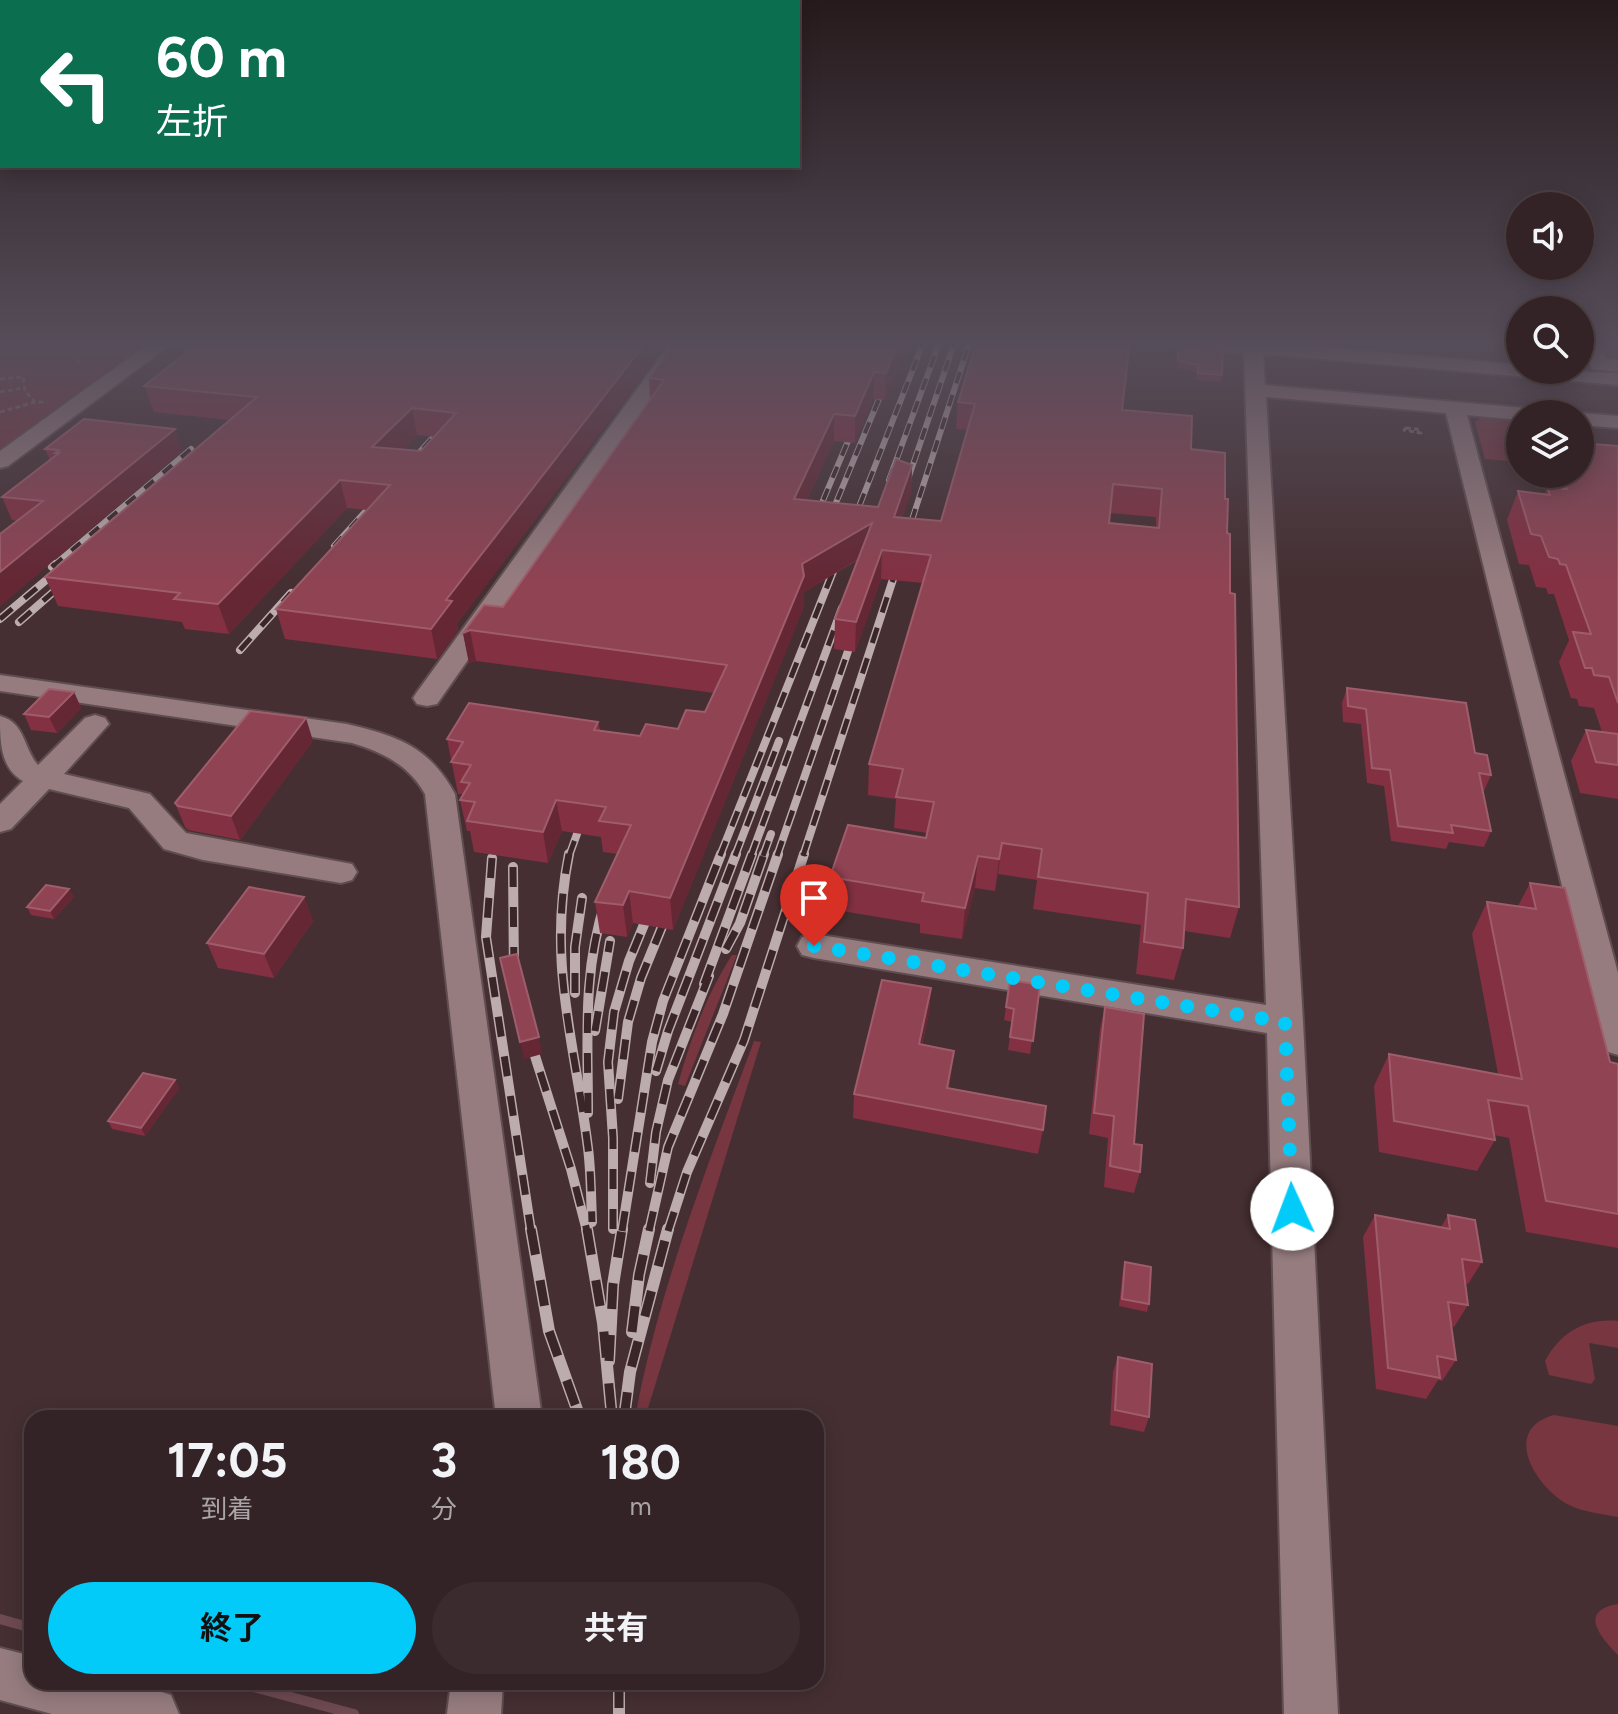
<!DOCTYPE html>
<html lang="ja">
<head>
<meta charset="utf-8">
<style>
  :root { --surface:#342326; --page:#3c2b2e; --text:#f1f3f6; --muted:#a9a4a7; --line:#4e4043; --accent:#02cbf9 }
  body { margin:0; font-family:Figtree,"Noto Sans JP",sans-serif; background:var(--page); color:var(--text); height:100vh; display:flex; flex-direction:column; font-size:30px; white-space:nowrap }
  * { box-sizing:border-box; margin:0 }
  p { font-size:26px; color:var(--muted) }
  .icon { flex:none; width:44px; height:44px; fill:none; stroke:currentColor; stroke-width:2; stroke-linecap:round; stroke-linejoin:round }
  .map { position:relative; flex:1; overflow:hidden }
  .side { position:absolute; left:24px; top:1410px; width:800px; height:280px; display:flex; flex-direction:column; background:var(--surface); border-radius:24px; box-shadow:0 4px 20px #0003,0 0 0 2px var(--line) }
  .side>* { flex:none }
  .hud { position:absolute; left:0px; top:0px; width:800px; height:168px; box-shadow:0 4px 20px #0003,0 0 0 2px var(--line); background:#0b6e4f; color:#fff; overflow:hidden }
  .controls { position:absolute; left:1506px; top:192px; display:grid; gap:16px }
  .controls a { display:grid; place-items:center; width:88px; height:88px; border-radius:50%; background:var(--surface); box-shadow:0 4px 20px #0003,0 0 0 2px var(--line); font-size:40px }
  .pin { position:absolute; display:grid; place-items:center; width:68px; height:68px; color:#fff; margin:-82px -34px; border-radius:50% 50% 50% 0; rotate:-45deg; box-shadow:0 0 8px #0007 }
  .pin .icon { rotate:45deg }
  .me { position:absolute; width:88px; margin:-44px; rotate:358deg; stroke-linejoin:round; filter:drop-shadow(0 0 6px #0008) }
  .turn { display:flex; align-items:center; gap:28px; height:168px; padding:0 24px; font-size:36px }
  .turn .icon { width:104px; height:104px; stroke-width:2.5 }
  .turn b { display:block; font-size:56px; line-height:68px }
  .eta { display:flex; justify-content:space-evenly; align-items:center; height:136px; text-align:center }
  .eta b { font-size:48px; font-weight:700; line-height:56px }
  .button { display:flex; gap:16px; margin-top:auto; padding:16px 24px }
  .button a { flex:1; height:92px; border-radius:48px; background:var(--accent); color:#111; font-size:32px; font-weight:700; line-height:92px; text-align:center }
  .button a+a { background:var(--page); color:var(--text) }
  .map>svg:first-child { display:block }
  .green { fill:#773640 }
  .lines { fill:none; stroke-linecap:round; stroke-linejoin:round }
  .stream { stroke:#6e4a52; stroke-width:10 }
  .minor-casing { stroke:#5f4d50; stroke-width:4 }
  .path { stroke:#7d696c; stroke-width:3; stroke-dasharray:5 3; stroke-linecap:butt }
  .minor { fill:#967c7f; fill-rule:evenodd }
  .rail-far3-casing { stroke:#bdacae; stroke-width:6 }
  .rail-far2-casing { stroke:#bdacae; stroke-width:8 }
  .rail-far1-casing { stroke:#bdacae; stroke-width:10 }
  .rail-casing { stroke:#bdacae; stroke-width:12 }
  .rail-far3 { stroke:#3a2628; stroke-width:4; stroke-dasharray:12; stroke-linecap:butt }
  .rail-far2 { stroke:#3a2628; stroke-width:5; stroke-dasharray:16; stroke-linecap:butt }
  .rail-far1 { stroke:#3a2628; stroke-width:7; stroke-dasharray:20; stroke-linecap:butt }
  .rail { stroke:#3a2628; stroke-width:9; stroke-dasharray:26; stroke-linecap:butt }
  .wall { fill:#833042; fill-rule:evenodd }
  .shaded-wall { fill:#652734 }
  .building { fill:#8f4353; stroke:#9f5d6b; stroke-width:2; fill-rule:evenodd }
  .route { stroke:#02cbf9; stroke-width:14; stroke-dasharray:0 25.2 }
</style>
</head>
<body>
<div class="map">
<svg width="1618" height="1714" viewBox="0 0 1618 1714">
  <rect width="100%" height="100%" fill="#452f32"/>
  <g class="green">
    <polygon points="0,341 148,341 0,449"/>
    <polygon points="1481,418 1520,422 1520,462 1485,459 1475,422"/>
    <path d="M732,955H737L685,1086L678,1084C691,1037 706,996 732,955Z"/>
    <path d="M754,1041L761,1042L645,1418H635C659,1287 708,1165 754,1041Z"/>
    <path d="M1618,1321V1348L1589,1343L1595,1379L1591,1384L1549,1375L1545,1361C1561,1332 1585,1318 1618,1321Z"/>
    <path d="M1554,1415L1618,1426V1517C1602,1514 1583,1512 1569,1505C1536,1488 1500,1430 1554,1415Z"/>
    <path d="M1618,1604V1655C1603,1639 1576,1611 1618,1604Z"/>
  </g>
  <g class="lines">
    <g class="stream">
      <polyline points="0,1619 32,1628"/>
      <polyline points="235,1682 354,1714"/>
    </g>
    <defs>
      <g id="minor">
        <polygon points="152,341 175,341 8,466 0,468 0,451"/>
        <polygon points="672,341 692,341 437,704 427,706 417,704 413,698 417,692"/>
        <polygon points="1167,341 1263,341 1520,365 1520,370 1618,373 1618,385 1263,354 1265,385 1524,408 1534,414 1520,414 1520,420 1467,415 1618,973 1618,1055 1605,1051 1600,1041 1446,413 1266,397 1303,1022 1338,1714 1284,1714 1267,1033 814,958 802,955 797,946 802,937 814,934 1266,1005 1244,353 1177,347"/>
        <polygon points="1580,341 1598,341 1606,359 1618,360 1618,372 1592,369"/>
        <polygon points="1580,413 1618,416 1618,428 1580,425 1580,414 1575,414"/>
        <path d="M0,675L347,724C397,736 429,746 455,794L542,1418H496L425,794C409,765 382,752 352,743L0,691Z"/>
        <path d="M95,715L105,718L109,724L64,774L150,794L186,833L352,864L357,872L352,880L341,883L203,860L164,849L129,808L49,789L11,829L0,832V804L23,781C0,768 0,741 0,716C26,723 23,748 38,765L85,718Z"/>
        <polygon points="0,1648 32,1656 32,1682 132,1682 171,1695 179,1714 52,1714 0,1700"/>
        <polygon points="451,1682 503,1682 501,1714 447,1714"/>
      </g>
    </defs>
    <use href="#minor" class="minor-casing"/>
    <g class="path">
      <polyline points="119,342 124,344"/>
      <polyline points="76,361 80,362"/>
      <polyline points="0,379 23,377 25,391 35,402"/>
      <polyline points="0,392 23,388"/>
      <polyline points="0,412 35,402 47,402"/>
      <polygon points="1406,428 1417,429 1421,433 1404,430"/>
    </g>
    <use href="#minor" class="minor"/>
    <defs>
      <g id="rail-far3">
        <polyline points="407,466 447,422"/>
        <polyline points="889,480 940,341"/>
        <polyline points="906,485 955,341"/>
        <polyline points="814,522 856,422"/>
        <polyline points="828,522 903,341"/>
        <polyline points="851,527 924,341"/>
        <polyline points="334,546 382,493"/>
        <polyline points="53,566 191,449"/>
        <polyline points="836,566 841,553"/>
        <polyline points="897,566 970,341"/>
      </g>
      <g id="rail-far2">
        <polyline points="52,567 55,564"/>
        <polyline points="0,619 64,565"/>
        <polyline points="19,622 67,580"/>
        <polyline points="240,650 291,593"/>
        <polyline points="569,856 585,812"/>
        <polyline points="720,856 836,564"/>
        <polyline points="735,856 779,741"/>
        <polyline points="751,856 842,608"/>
        <polyline points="763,856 771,834"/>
        <polyline points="777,856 856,628"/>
        <polyline points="803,856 898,564"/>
      </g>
      <g id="rail-far1">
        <path d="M569,854C547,963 575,1043 588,1148C591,1172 591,1197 592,1222"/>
        <polyline points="492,858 486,937 531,1231"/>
        <polyline points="513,867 514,975"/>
        <polyline points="726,949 740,923 764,854"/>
        <polyline points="704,984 752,854"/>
        <polyline points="575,993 575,947 582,898"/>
        <polyline points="595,1031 610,941"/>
        <polyline points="528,1034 571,1169 587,1231"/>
        <polyline points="656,1071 668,1031 736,854"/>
        <polyline points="618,1099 628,1022 641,978 670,907"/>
        <path d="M588,1113C588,1040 582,971 606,900"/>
        <polyline points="650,1183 656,1132 668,1080 709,976"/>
        <polyline points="613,1229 613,1138 608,1062 614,1012 629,961 652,905"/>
        <polyline points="622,1231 652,1042 663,1001 721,854"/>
        <polyline points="649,1231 668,1147 723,1014 778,854"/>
        <polyline points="668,1231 687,1172 744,1040 804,854"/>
      </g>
      <g id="rail">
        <polyline points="531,1229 549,1331 580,1418"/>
        <polyline points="587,1229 603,1323 612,1418"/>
        <polyline points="632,1332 639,1275 649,1229"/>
        <polyline points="609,1361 613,1285 622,1229"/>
        <polyline points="624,1418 630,1372 668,1229"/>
        <polyline points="619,1682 619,1714"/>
      </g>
    </defs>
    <use href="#rail-far3" class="rail-far3-casing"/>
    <use href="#rail-far2" class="rail-far2-casing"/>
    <use href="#rail-far1" class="rail-far1-casing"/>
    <use href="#rail" class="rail-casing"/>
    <use href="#rail-far3" class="rail-far3"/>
    <use href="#rail-far2" class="rail-far2"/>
    <use href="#rail-far1" class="rail-far1"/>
    <use href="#rail" class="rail"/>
  </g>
  <g class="wall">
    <path d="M668,341L457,624L458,631L437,659L285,639L276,609L367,510L347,508L229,634L185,629L182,622L58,606L45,577L230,420L154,412L144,386L184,355L182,346ZM417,435L434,437L421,451L403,450Z"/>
    <path d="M909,341L885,400L873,399L855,443L834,441L807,500L878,507L912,465L911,493L902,517L941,521L968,430L956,429L958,402L1122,410L1191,449L1225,499L1230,593L1239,907L1230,938L1184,931L1183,948L1174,980L1136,974L1141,925L1033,909L1037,880L998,874L995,891L975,888L962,939L920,933V924L830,909V877L926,838L927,833L894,828L896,799L868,795L869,764L923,583L881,579L855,652L834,649L835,619L858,560L804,592V606L673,930L633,923L627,937L600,933L595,902L618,854L603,852L601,837L562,831L548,863L474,852L470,831H467L460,800L463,794H458L447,739L598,722L600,730L640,736L678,729L705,712L714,693L476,661L469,663L463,633L503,607L650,399L649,378ZM1110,513L1156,517V528L1109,523Z"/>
    <polygon points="1501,341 1520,341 1520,362 1507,361"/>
    <polygon points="1580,341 1591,341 1584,358 1580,358"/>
    <polygon points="1600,341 1618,341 1618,357 1608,356"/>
    <polygon points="1179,344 1222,375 1221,382 1196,380 1197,372 1176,368"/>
    <polygon points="1618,446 1618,799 1580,793 1571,761 1586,730 1602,732 1594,708 1579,706 1577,699 1571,698 1559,662 1569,640 1554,594 1548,594 1546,588 1536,587 1529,565 1519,564 1507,520 1518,491 1544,494 1546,491 1540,474 1580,474"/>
    <polygon points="45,449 182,451 0,606 0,534 18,521 12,520 2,497 50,460"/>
    <polygon points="1347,688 1475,753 1491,775 1484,791 1482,790 1491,831 1484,847 1449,842 1446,849 1391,841 1384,786 1367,783 1361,724 1343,722 1342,703"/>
    <polygon points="74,692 81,708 57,733 31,730 24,714"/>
    <polygon points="313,741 240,840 188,830 185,827 175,803"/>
    <polygon points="1530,883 1610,1062 1618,1064 1618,1248 1526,1232 1509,1138 1494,1135 1495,1140 1477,1171 1379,1152 1374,1086 1389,1054 1498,1074 1472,934 1487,902 1518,906"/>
    <polygon points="69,889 74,897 54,919 31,915 27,907"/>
    <polygon points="304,897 313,921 274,978 218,968 207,943"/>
    <polygon points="1010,980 1040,985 1030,1054 1008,1050 1012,1022 1004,1020"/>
    <polygon points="931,988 929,1013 922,1045 951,1075 949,1088 1043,1130 1038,1154 853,1118 854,1094"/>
    <polygon points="1105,1007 1140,1172 1134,1193 1104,1187 1108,1138 1089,1134 1100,1029"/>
    <polygon points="175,1080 179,1088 145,1136 112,1129 108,1121"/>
    <polygon points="1375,1215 1441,1227 1448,1215 1482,1262 1468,1284 1465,1283 1468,1305 1454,1327 1451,1326 1456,1360 1442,1381 1438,1380 1426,1399 1376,1389 1363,1237"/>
    <polygon points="1125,1262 1149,1304 1147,1312 1119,1306 1123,1269"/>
    <polygon points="1118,1357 1149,1417 1144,1432 1110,1425 1113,1372"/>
  </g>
  <g class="shaded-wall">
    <polygon points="647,341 668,341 457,624 458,631 437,659 431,629 446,600"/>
    <polygon points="899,341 909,341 885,400 886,373"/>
    <polygon points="874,372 873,399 855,443 855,416"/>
    <polygon points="412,408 417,435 379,474 372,447"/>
    <polygon points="834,414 834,441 794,528 794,499"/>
    <polygon points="175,429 182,451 0,606 0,572"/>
    <polygon points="912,465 911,493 892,545 894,517"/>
    <polygon points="340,480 347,508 229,634 218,604"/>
    <polygon points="872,523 871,551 804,592 804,606 673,930 670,898 802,564"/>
    <polygon points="882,550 881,579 855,652 856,622"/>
    <polygon points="470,630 476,661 469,663 463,633"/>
    <polygon points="74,692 81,708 57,733 49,717"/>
    <polygon points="306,718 313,741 240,840 231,816"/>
    <polygon points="556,800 562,831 548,863 543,832"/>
    <polygon points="1002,843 998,874 995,891 999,859"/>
    <polygon points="978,856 975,888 962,939 965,908"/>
    <polygon points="69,889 74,897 54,919 50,911"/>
    <polygon points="629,891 633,923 627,937 623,905"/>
    <polygon points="304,897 313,921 274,978 264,954"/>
    <polygon points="931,988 929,1013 916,1069 919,1044"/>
    <polygon points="539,1037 542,1054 524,1059 520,1042"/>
    <polygon points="954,1051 951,1075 944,1112 947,1088"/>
    <polygon points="175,1080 179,1088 145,1136 141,1128"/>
  </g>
  <g class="building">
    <path d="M189,341H647L446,600L452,601L431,629L276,609L390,485L340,480L218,604L174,599L180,593L45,577L257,397L144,386L194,347L182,346ZM412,408L456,413L421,451L372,447Z"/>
    <path d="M676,341H899L886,373L874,372L855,416L834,414L794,499L878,507L896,459L912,465L894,517L941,521L975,404L958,402L977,341H1130L1122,410L1192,416L1191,449L1225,453V499H1228L1227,533L1230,534V593L1235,594L1239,907L1186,899L1183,948L1144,942L1148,893L1038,877L1042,849L1002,843L999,859L978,856L965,908L922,901L924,893L830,877L848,825L926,838L934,802L896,797L903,769L869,764L931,555L882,550L856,622L835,619L872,523L802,564L804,576L670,898L629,891L623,905L595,902L631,825L599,821L606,807L556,800L543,832L467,821L475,802L460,800L470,783L461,782L471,765L451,762L463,742L447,739L469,703L598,722L594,730L640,736L646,724L678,729L686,710L705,712L727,665L470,630L463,633L484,605L503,607L664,380L649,378ZM1113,484L1162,489L1159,528L1109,523Z"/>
    <polygon points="1179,344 1223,347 1222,375 1198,373 1198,365 1178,361"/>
    <polygon points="84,419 175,429 0,572 0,534 43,501 2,497 59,453 55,453 59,450 45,449"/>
    <polygon points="1580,443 1618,446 1618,703 1609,677 1594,675 1592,668 1585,668 1573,632 1591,634 1566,565 1560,564 1558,559 1549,557 1541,536 1531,534 1518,491 1550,495 1547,487 1567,489 1562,474 1580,474"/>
    <polygon points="1347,688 1466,703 1475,753 1487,755 1491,775 1479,773 1491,831 1451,825 1453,833 1398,826 1390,770 1372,768 1366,709 1348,706"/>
    <polygon points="49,689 74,692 49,717 24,714"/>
    <polygon points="250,711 306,718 231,816 178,806 175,803"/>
    <polygon points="1586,730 1618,734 1618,765 1596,762"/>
    <polygon points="1530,883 1565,888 1610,1062 1618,1064 1618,1214 1546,1201 1528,1106 1488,1100 1495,1140 1394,1121 1389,1054 1522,1079 1487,902 1536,909"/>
    <polygon points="46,885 69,889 50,911 27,907"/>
    <polygon points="249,887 304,897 264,954 207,943"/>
    <polygon points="517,954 539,1037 520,1042 500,958"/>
    <polygon points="882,980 931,988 919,1044 954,1051 947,1088 1046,1106 1043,1130 854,1094"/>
    <polygon points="1010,980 1040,985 1033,1041 1010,1037 1014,1009 1006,1007"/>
    <polygon points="1105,1007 1144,1014 1134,1144 1142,1145 1140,1172 1110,1166 1114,1116 1094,1113"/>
    <polygon points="143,1073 175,1080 141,1128 108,1121"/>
    <polygon points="1375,1215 1450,1229 1448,1215 1475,1220 1482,1262 1462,1259 1468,1305 1448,1302 1456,1360 1437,1356 1440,1378 1388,1368"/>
    <polygon points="1125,1262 1151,1267 1149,1304 1122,1299"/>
    <polygon points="1118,1357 1152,1364 1149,1417 1115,1410"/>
  </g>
  <linearGradient id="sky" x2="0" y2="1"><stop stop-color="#261a1c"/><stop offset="0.59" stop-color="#564d5a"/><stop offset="1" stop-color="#564d5a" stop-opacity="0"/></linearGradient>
  <rect width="1618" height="581" fill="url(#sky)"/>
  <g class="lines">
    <polyline class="route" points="814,946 1285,1022 1292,1209"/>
  </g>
</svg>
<div class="controls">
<a><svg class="icon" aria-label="sound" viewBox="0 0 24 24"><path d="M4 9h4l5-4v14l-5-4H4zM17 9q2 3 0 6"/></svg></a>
<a><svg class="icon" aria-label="search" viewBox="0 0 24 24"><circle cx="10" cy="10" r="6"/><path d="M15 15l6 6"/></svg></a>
<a><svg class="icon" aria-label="layers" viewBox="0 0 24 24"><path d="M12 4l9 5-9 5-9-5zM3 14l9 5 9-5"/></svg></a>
</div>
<div class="pin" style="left:814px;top:946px;background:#d93025"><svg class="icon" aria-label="arrive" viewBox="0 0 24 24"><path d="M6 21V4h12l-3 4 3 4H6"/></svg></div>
<svg class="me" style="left:1292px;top:1209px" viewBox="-20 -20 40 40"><circle r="19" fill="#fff"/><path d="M0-13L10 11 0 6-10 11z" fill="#02cbf9"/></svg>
<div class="hud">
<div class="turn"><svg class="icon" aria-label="left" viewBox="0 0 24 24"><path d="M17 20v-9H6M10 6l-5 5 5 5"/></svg><div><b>60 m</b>左折</div></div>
</div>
<section class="side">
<div class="eta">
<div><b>17:05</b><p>到着</p></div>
<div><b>3</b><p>分</p></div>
<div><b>180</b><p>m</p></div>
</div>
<div class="button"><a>終了</a><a>共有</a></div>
</section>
</div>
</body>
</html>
